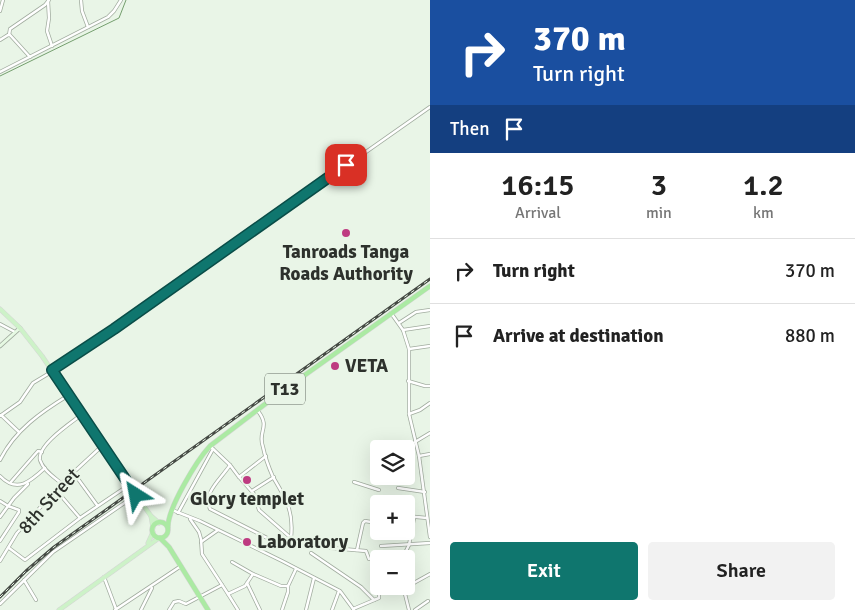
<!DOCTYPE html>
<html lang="en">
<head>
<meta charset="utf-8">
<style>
  :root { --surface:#fff; --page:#f2f2f2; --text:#222; --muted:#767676; --line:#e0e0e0; --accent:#0f766e }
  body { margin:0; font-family:Signika,sans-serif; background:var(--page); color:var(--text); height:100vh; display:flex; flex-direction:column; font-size:19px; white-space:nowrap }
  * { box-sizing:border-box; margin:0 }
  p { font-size:16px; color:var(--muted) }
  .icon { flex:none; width:28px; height:28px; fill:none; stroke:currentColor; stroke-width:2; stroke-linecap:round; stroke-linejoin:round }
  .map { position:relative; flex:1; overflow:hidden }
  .sheet { display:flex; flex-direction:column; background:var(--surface); width:425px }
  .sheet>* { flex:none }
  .banner { background:#1a4fa0; color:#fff; overflow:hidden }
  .fabs { position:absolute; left:370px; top:440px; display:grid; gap:10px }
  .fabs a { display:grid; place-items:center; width:45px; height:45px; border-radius:5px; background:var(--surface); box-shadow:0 5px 20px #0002; font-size:25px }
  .pin { position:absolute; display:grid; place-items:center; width:42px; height:42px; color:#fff; margin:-21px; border-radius:10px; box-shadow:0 2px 8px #0006 }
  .me { position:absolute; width:55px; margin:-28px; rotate:326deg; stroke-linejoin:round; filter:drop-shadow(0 0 4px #0008) }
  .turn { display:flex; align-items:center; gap:18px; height:105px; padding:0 20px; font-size:22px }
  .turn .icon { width:65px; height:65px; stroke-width:2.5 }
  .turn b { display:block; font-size:35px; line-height:42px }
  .then { display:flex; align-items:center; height:48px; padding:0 20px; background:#0003; gap:10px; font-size:19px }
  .eta { display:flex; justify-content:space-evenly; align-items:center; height:85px; text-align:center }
  .eta b { font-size:30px; font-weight:600; line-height:35px }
  .primary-button { display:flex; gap:10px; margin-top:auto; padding:10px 20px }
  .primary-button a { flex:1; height:58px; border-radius:5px; background:var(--accent); color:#fff; font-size:20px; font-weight:600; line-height:58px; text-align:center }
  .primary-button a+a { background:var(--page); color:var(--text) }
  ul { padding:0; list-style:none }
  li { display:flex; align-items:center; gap:15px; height:65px; padding:0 20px; border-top:1px solid var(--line) }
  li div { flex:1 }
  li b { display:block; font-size:19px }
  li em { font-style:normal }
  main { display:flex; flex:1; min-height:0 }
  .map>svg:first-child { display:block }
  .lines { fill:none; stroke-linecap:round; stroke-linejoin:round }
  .stream { stroke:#749e6e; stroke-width:1 }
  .street-casing { stroke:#a1ac9f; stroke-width:4 }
  .secondary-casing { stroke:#a1ac9f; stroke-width:4.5 }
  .primary-casing { stroke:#d5d6d5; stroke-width:5 }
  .highway-casing { stroke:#d5d6d5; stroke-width:5.5 }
  .street { stroke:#fff; stroke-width:2.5 }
  .secondary { stroke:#e6f9e3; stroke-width:3 }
  .primary { stroke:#cdf2c8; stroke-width:4 }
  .highway { stroke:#abeaa3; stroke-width:4.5 }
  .rail-casing { stroke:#454a44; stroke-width:3 }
  .rail { stroke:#e9f5e7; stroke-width:1; stroke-dasharray:4; stroke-linecap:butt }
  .route-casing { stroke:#0a4d48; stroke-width:12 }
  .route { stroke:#0f766e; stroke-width:9 }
  .poi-dot { fill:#be3b81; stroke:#e9f5e7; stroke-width:2 }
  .labels { text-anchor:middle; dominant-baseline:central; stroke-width:5; stroke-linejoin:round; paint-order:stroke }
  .shield { fill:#e9f5e7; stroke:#656c64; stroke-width:1 }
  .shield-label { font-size:18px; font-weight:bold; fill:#2d312c }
  .poi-label { font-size:19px; font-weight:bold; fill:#2d312c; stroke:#e9f5e7 }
  .street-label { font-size:19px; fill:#2d312c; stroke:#e9f5e7 }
</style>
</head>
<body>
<main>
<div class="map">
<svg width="430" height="610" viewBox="0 0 430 610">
  <rect width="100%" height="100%" fill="#e9f5e7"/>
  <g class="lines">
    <polyline class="stream" points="0,76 119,18 126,0"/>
    <defs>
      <g id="street">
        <polyline points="81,0 82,11 88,27"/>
        <polyline points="48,1 49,18 47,31 52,46"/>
        <polyline points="0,11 3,0"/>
        <polyline points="9,35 10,29 45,5 49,0"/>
        <polyline points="0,40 8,35 10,35 30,57"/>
        <polyline points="0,72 108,17 114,11 121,0"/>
        <polyline points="391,313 403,330 409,349 409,414 419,456 430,537"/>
        <polyline points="399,323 416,312 430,310"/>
        <polyline points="0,324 15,332"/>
        <polyline points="403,330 430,326"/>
        <polyline points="409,349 430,346"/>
        <polyline points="52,370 114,329 430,107"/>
        <polyline points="408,381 425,386 430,386"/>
        <path d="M258,411C271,428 257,431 263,447C265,457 269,468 273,477C286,499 294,511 291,538"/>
        <polyline points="409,414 420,410 430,403"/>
        <polyline points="1,415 19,432"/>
        <polyline points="0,416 20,402 33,383 53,371"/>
        <polyline points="415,442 430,433"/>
        <polyline points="211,447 230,465 239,477 254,494 259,510 291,538"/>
        <polyline points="419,456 430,454"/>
        <path d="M0,460C15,430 41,412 69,395"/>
        <path d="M230,465C222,478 202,493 210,509L283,546H285L291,538"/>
        <polyline points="73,472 97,505"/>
        <path d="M0,476C17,494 31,481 45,468"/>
        <polyline points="239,477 266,456"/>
        <polyline points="354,482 379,490"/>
        <polyline points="10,483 38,451 42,452"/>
        <path d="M61,483C54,477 43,470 40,460C37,445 71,423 81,415"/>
        <polyline points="398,488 425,492"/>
        <polyline points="56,490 80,518"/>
        <polyline points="252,491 274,477"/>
        <polyline points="0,501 8,506 19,510 19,512 0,541"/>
        <polyline points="172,510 200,521 282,561 340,591 354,610"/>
        <polyline points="178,513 213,449"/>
        <polyline points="406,516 427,518"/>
        <polyline points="0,517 14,498 28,484"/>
        <polyline points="190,519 199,532 201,539 202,554 228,594 245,586 253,574 281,586 288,586 296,569"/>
        <polyline points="201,542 218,530"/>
        <polyline points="314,542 331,548 366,551 369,559"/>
        <polyline points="381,546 430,543"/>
        <polyline points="9,548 25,560 80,518 129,485"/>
        <polyline points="357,550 363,523 365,521 377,523"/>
        <polyline points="311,553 361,587 374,600"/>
        <polyline points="402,559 409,545 414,518"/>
        <polyline points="0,561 17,533 29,520 61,484 102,446"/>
        <polyline points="232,562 253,574"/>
        <polyline points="104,577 116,609"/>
        <polyline points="24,580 36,600"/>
        <polyline points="247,583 260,610"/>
        <polyline points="403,586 409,610"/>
        <polyline points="403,589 430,574"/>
        <polyline points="228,594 238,610"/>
        <polyline points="0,604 53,552 136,495"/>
        <polyline points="353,609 379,598 379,586"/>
        <polyline points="115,610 181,566"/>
        <polyline points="141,610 152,588"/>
        <polyline points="169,610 174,602 179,601 186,604 222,585"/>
        <polyline points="282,610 288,592 288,586"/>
        <polyline points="306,610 314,578"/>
        <polyline points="332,610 339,591"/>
        <polyline points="415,610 428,601"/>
      </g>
      <polyline id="secondary" points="0,346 20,328"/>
      <g id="primary">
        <polyline points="0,309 20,328 42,356 136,495 151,516 159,523"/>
        <polyline points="151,516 153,528"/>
        <polyline points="148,543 153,532"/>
        <polyline points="59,610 159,538"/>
      </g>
      <g id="highway">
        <circle cx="160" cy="530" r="8"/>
        <path d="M168,528C167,509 197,460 210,446L281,392L430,286"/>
        <polyline points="160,538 169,547 208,610"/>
      </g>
    </defs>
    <use href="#street" class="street-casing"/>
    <use href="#secondary" class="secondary-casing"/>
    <use href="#primary" class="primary-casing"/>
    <use href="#highway" class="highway-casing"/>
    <use href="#street" class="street"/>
    <use href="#secondary" class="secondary"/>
    <use href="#primary" class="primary"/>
    <use href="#highway" class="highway"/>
    <defs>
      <polyline id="rail" points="0,597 26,571 54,547 430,279"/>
    </defs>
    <use href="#rail" class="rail-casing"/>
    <use href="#rail" class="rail"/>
  </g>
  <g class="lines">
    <defs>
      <polyline id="route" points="136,495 52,370 114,329 346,165"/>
    </defs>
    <use href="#route" class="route-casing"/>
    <use href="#route" class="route"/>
  </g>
  <g class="poi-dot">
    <circle cx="346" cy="233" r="5"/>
    <circle cx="335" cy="366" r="5"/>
    <circle cx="247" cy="480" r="5"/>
    <circle cx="247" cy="542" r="5"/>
  </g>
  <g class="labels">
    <rect class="shield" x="265" y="373.5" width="40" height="31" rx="4"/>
    <g class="shield-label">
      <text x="285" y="389">T13</text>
    </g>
    <g class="poi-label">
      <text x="346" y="252">Tanroads Tanga<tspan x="346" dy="22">Roads Authority</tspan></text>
      <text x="345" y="366" text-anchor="start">VETA</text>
      <text x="247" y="499">Glory templet</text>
      <text x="257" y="542" text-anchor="start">Laboratory</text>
    </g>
    <g class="street-label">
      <text transform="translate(49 501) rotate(-48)">8th Street</text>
    </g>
  </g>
</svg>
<div class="fabs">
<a><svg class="icon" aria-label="layers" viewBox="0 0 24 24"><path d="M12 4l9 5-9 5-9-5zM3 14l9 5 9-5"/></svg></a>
<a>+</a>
<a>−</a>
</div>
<div class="pin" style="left:346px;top:165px;background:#d93025"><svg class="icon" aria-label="arrive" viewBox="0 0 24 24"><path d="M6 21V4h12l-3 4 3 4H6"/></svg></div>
<svg class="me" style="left:136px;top:495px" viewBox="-20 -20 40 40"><path d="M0-17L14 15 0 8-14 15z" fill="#0f766e" stroke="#fff" stroke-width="4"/></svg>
</div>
<section class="sheet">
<div class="banner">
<div class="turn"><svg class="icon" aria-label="right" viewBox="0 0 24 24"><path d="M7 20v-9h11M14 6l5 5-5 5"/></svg><div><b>370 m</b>Turn right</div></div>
<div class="then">Then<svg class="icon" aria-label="arrive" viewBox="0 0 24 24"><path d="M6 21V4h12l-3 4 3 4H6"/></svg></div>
</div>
<div class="eta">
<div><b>16:15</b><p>Arrival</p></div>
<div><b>3</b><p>min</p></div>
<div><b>1.2</b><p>km</p></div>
</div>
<ul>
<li><svg class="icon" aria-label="right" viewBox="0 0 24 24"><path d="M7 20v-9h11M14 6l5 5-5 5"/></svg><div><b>Turn right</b></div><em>370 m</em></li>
<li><svg class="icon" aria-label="arrive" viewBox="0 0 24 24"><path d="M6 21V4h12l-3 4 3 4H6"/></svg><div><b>Arrive at destination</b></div><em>880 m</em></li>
</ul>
<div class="primary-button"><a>Exit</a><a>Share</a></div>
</section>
</main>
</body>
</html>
